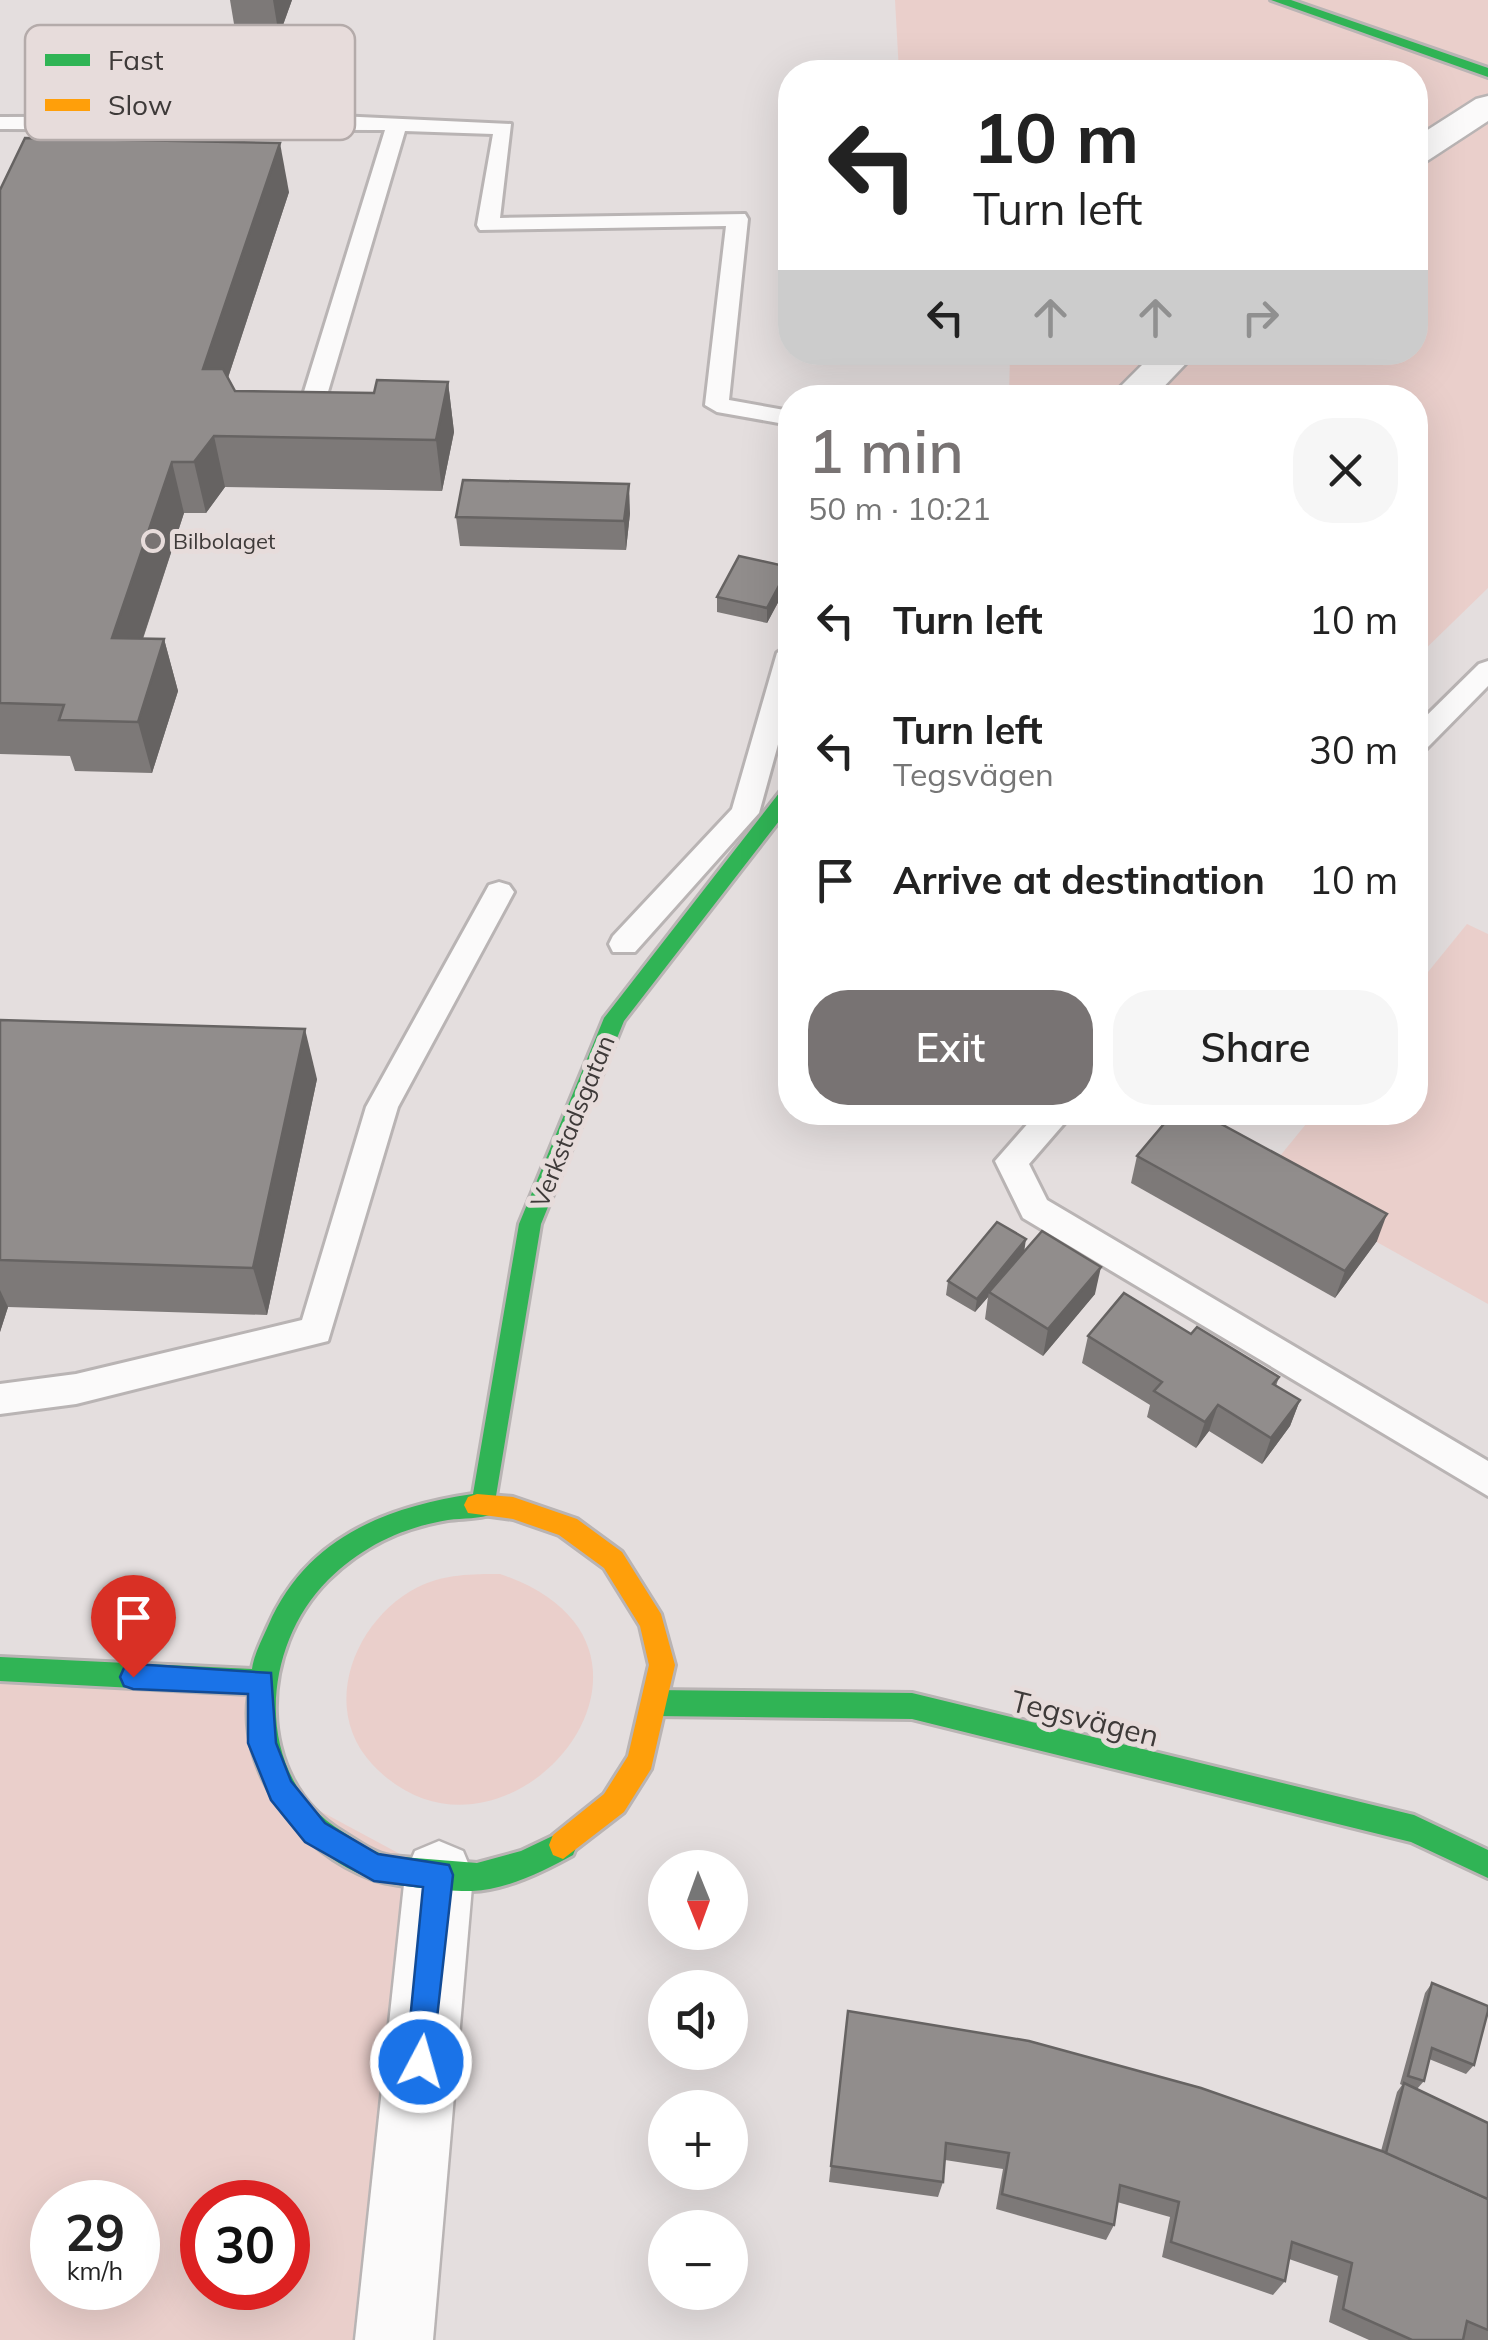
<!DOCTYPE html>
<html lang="en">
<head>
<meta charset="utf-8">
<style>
  :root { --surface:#fff; --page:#f6f6f6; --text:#222; --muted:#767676; --accent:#787373 }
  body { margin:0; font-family:Mulish,sans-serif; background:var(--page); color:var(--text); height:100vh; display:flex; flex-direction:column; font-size:38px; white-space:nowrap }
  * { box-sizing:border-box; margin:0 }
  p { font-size:32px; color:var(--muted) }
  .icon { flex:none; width:55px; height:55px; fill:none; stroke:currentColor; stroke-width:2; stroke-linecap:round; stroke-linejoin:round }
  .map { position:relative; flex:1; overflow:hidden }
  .drawer { position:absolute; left:778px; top:385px; width:650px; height:740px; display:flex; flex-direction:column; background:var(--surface); border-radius:40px; box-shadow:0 10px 40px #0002 }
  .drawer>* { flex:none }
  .top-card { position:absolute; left:778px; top:60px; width:650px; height:305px; border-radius:40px; box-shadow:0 10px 40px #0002; background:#fff; color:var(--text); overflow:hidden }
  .needle { width:65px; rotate:179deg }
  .controls { position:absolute; left:648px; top:1850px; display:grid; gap:20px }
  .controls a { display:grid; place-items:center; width:100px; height:100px; border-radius:50%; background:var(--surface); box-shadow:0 10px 40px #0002; font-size:50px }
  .speed { position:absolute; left:30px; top:2180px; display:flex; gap:20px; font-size:50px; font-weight:700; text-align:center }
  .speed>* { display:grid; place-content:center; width:130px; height:130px; border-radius:50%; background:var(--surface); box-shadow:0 10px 40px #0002; line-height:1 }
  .speed small { font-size:25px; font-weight:400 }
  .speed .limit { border:15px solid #d22; background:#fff; color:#111 }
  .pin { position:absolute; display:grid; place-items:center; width:85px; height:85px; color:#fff; margin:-102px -42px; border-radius:50% 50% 50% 0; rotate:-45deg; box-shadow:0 0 10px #0007 }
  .pin .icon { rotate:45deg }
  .me { position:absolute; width:110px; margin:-55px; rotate:6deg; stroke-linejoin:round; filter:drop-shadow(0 0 8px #0008) }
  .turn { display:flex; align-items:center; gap:35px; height:210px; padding:0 30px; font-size:45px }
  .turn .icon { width:130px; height:130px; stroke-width:2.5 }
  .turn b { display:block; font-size:70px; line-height:85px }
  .lanes { display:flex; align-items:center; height:95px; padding:0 30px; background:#0003; justify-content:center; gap:50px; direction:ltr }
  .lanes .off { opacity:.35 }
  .round { display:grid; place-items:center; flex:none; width:105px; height:105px; border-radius:40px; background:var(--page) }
  .head { display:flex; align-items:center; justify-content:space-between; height:170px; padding:0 30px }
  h1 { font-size:60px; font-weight:600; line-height:75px; color:var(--accent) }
  .action { display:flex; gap:20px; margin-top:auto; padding:20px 30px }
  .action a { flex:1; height:115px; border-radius:40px; background:var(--accent); color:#fff; font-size:40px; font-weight:600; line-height:115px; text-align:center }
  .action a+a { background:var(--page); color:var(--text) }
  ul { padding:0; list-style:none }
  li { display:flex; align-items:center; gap:30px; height:130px; padding:0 30px }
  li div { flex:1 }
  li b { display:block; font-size:38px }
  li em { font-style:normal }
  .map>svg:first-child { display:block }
  .green { fill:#eacfcb; fill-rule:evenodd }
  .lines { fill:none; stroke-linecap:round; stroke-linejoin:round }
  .lane-casing { stroke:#b9b4b4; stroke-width:6 }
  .street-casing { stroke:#b9b4b4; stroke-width:5 }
  .fast-casing { stroke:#b9b4b4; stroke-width:6 }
  .slow-casing { stroke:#b9b4b4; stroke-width:6 }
  .lane { fill:#fbfafa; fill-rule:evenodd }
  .street { fill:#fbfafa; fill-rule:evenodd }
  .fast { fill:#30b455; fill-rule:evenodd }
  .slow { fill:#ff9f0a; fill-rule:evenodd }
  .wall { fill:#7d7978 }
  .shaded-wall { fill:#666362 }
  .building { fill:#918d8c; stroke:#666362; stroke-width:2.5 }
  .route { fill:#1a73e8; stroke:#114b97; stroke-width:2.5 }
  .poi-dot { fill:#787373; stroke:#e7dcdb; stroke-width:4 }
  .labels { text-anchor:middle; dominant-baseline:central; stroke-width:10; stroke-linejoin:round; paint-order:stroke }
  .far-poi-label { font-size:22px; fill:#3e3a39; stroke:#e7dcdb; text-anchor:start }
  .street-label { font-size:25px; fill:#3e3a39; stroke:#e7dcdb }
  .near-street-label { font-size:30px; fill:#3e3a39; stroke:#e7dcdb }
  .key { fill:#e7dcdb; stroke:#b4abaa; stroke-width:2.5 }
  .key-label { font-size:28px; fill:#3e3a39 }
</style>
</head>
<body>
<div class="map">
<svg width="1488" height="2340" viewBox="0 0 1488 2340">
  <rect width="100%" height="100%" fill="#e4dede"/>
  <g class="green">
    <polygon points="895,0 1488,0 1488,588 1415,659 1415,398 1009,397 1010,353 1415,352 1415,72 899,72"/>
    <polygon points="1467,924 1488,934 1488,1304 1262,1178 1315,1113 1415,1112 1415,988"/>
    <path d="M500,1574C718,1648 502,1903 372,1764C319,1707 355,1619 418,1587C444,1574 472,1574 500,1574Z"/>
    <path d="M0,1679L259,1696L281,1790L439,1875L394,2340H0ZM52,2202H138V2288H52ZM202,2202H288V2288H202Z"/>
  </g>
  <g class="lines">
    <defs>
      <g id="lane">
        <polygon points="338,116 511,124 500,218 745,214 748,219 729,400 790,411 790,425 717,412 705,405 726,226 480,230 477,225 493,134 405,131 327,395 315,402 303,395 385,130 0,129 0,117"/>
        <polygon points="790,644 790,701 759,813 635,952 613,952 609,944 613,936 732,809 777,653"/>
        <polygon points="1488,661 1488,686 1425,750 1415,752 1415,727 1479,664"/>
        <polygon points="499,882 509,885 514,892 398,1107 328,1341 76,1404 0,1414 0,1384 76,1374 302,1320 366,1107 489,885"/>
        <polygon points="1038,1112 1074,1112 1029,1164 1047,1200 1488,1461 1488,1496 1023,1218 995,1161"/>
      </g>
      <g id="street">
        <polygon points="1488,96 1488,121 1427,161 1415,165 1415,138 1476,99"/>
        <polygon points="1155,352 1197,352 1153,398 1109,398"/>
        <polygon points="439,1841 463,1851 473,1875 433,2340 355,2340 405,1875 415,1851"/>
      </g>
      <g id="fast">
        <polygon points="1271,0 1291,0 1488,68 1488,77"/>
        <path d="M790,786V807L624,1021L541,1224L493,1514C480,1519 463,1518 448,1520C401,1528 363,1546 328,1580C259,1649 253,1778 343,1832C358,1841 373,1853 390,1856L477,1863L521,1851L563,1831L573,1835L577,1845L573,1855C544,1871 506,1890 472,1891C451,1892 391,1886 372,1879C300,1853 237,1773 249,1694L0,1681V1657L252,1669C254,1654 262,1640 268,1626C306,1538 385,1507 473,1494L519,1224L604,1018L783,788Z"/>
        <polygon points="655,1690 912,1693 1414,1815 1488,1850 1488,1878 1411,1842 912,1719 655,1716 646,1712 642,1703 646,1694"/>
      </g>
      <polygon id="slow" points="477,1494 513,1497 577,1519 622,1552 661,1614 675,1665 651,1769 624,1812 563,1859 553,1855 549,1845 553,1835 604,1794 628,1756 649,1665 640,1626 604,1568 559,1535 513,1519 468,1513 464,1505 468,1497"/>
    </defs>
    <use href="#lane" class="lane-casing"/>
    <use href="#street" class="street-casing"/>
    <use href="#fast" class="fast-casing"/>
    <use href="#slow" class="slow-casing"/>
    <use href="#lane" class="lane"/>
    <use href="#street" class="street"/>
    <use href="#fast" class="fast"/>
    <use href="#slow" class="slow"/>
  </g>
  <g class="wall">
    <polygon points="230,0 292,0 279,36 236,36"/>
    <polygon points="0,190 289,192 228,378 235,391 374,393 448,382 454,432 442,491 225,487 206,513 184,513 143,639 164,639 178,691 152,773 75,771 70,756 0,754"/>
    <polygon points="630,513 626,550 460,546 456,517"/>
    <polygon points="789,582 767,623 717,612 717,597"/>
    <polygon points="0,1020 317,1079 267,1315 8,1307 0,1332"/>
    <polygon points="1137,1156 1377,1241 1335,1298 1131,1183"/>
    <polygon points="1024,1252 1095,1294 1043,1356 985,1319 988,1297 975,1312 946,1295 948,1281"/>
    <polygon points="1191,1334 1279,1377 1276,1386 1300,1400 1290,1426 1262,1464 1209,1431 1196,1448 1147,1417 1150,1405 1082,1363 1088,1336"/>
    <polygon points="1432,1983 1474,2065 1466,2074 1429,2059 1424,2081 1417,2089 1488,2123 1488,2340 1369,2340 1329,2322 1338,2276 1289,2259 1285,2281 1273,2295 1162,2257 1170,2217 1117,2202 1114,2225 1106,2240 996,2209 1003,2169 945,2160 943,2182 938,2197 829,2182 848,2011 1381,2151 1397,2092 1402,2085 1400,2084 1425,1993"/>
  </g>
  <g class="shaded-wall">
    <polygon points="273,0 292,0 279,36"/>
    <polygon points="280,143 289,192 214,420 203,369"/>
    <polygon points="448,382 454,432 442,491 436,440"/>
    <polygon points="214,436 225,487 206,513 194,462"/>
    <polygon points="172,462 184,513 126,689 112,638"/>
    <polygon points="629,484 630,513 626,550 624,521"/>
    <polygon points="789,567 789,582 767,623 767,608"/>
    <polygon points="164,639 178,691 152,773 138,722"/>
    <polygon points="305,1029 317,1079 267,1315 253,1268"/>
    <polygon points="1387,1214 1377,1241 1335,1298 1345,1271"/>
    <polygon points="1026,1239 1024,1253 989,1292 988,1297 975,1312 977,1299"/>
    <polygon points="1101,1267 1095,1294 1043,1356 1048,1329"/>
    <polygon points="0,1290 8,1307 0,1332"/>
    <polygon points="1300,1400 1290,1426 1262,1464 1271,1438"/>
    <polygon points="1218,1405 1209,1431 1196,1448 1205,1422"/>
  </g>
  <g class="building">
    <polygon points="25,138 280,143 203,369 223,369 235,391 374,393 377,380 448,382 436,440 214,436 194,462 172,462 112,638 164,639 138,722 59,720 64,705 0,703 0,190"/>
    <polygon points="463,480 629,484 624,521 456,517"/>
    <polygon points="739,556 789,567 767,608 717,597"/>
    <polygon points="0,1020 305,1029 253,1268 0,1260"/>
    <polygon points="1174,1112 1199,1112 1387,1214 1345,1271 1137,1156"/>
    <polygon points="997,1222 1026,1239 977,1299 948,1281"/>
    <polygon points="1042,1231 1101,1267 1048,1329 989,1292"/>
    <polygon points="1124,1293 1191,1334 1197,1327 1279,1377 1273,1384 1300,1400 1271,1438 1218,1405 1205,1422 1154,1391 1162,1382 1088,1336"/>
    <polygon points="1432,1983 1488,2006 1488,2011 1474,2065 1432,2048 1424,2081 1408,2076"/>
    <polygon points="848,2011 1029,2041 1201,2088 1390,2154 1488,2199 1488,2330 1467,2321 1463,2340 1412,2340 1343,2309 1352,2263 1292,2242 1285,2281 1171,2242 1179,2202 1120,2185 1114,2225 1002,2194 1009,2153 946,2143 943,2182 831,2166"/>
    <polygon points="1404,2083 1488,2123 1488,2199 1386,2153"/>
  </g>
  <polygon class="route" points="133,1664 271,1673 276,1743 291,1781 325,1823 378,1854 449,1865 453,1875 431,2072 421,2077 410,2072 406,2062 423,1887 374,1881 305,1842 271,1800 248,1743 248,1694 133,1689 124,1686 120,1677 124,1668"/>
  <circle class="poi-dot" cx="153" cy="541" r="10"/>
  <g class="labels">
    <g class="far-poi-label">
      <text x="173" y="541">Bilbolaget</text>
    </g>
    <g class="street-label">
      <text transform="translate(572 1121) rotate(-68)">Verkstadsgatan</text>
    </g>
    <g class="near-street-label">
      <text transform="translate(1085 1718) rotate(14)">Tegsvägen</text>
    </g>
  </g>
  <rect x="25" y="25" width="330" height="115" rx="15" class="key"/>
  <rect x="45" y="54" width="45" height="12" fill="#30b455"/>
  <rect x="45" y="99" width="45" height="12" fill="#ff9f0a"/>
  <g class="key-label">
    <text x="108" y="70">Fast</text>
    <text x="108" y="115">Slow</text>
  </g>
</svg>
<div class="controls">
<a><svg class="needle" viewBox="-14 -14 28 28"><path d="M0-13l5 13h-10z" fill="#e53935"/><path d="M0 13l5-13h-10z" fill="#767676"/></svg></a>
<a><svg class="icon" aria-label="sound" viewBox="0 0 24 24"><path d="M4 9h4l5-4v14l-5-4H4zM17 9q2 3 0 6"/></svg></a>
<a>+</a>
<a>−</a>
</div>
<div class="speed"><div>29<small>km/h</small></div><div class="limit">30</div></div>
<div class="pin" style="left:133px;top:1677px;background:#d93025"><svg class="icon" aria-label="arrive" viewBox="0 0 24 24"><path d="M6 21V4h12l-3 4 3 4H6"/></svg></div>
<svg class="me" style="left:421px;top:2062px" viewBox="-20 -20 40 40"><circle r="17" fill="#1a73e8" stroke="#fff" stroke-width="3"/><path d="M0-11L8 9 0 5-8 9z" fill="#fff"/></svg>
<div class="top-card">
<div class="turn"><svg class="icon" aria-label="left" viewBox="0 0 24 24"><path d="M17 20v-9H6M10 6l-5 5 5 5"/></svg><div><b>10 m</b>Turn left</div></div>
<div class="lanes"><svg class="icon" aria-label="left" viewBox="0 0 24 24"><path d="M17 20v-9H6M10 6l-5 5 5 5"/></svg><svg class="icon off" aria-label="ahead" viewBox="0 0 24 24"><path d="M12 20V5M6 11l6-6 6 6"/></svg><svg class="icon off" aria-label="ahead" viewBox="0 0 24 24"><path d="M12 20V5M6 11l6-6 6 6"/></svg><svg class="icon off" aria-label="right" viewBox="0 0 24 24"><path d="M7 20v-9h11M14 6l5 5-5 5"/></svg></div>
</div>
<section class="drawer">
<div class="head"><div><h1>1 min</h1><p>50 m · 10:21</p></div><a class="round"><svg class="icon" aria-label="close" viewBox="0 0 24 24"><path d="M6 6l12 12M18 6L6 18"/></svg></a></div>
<ul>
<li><svg class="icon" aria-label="left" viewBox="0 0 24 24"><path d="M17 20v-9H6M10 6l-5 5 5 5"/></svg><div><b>Turn left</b></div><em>10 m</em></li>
<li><svg class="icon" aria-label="left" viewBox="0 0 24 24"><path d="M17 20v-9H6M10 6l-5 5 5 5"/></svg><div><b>Turn left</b><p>Tegsvägen</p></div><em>30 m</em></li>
<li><svg class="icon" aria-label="arrive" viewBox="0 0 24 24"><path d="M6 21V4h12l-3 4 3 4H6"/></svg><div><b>Arrive at destination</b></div><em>10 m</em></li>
</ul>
<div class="action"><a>Exit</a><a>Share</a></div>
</section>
</div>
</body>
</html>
